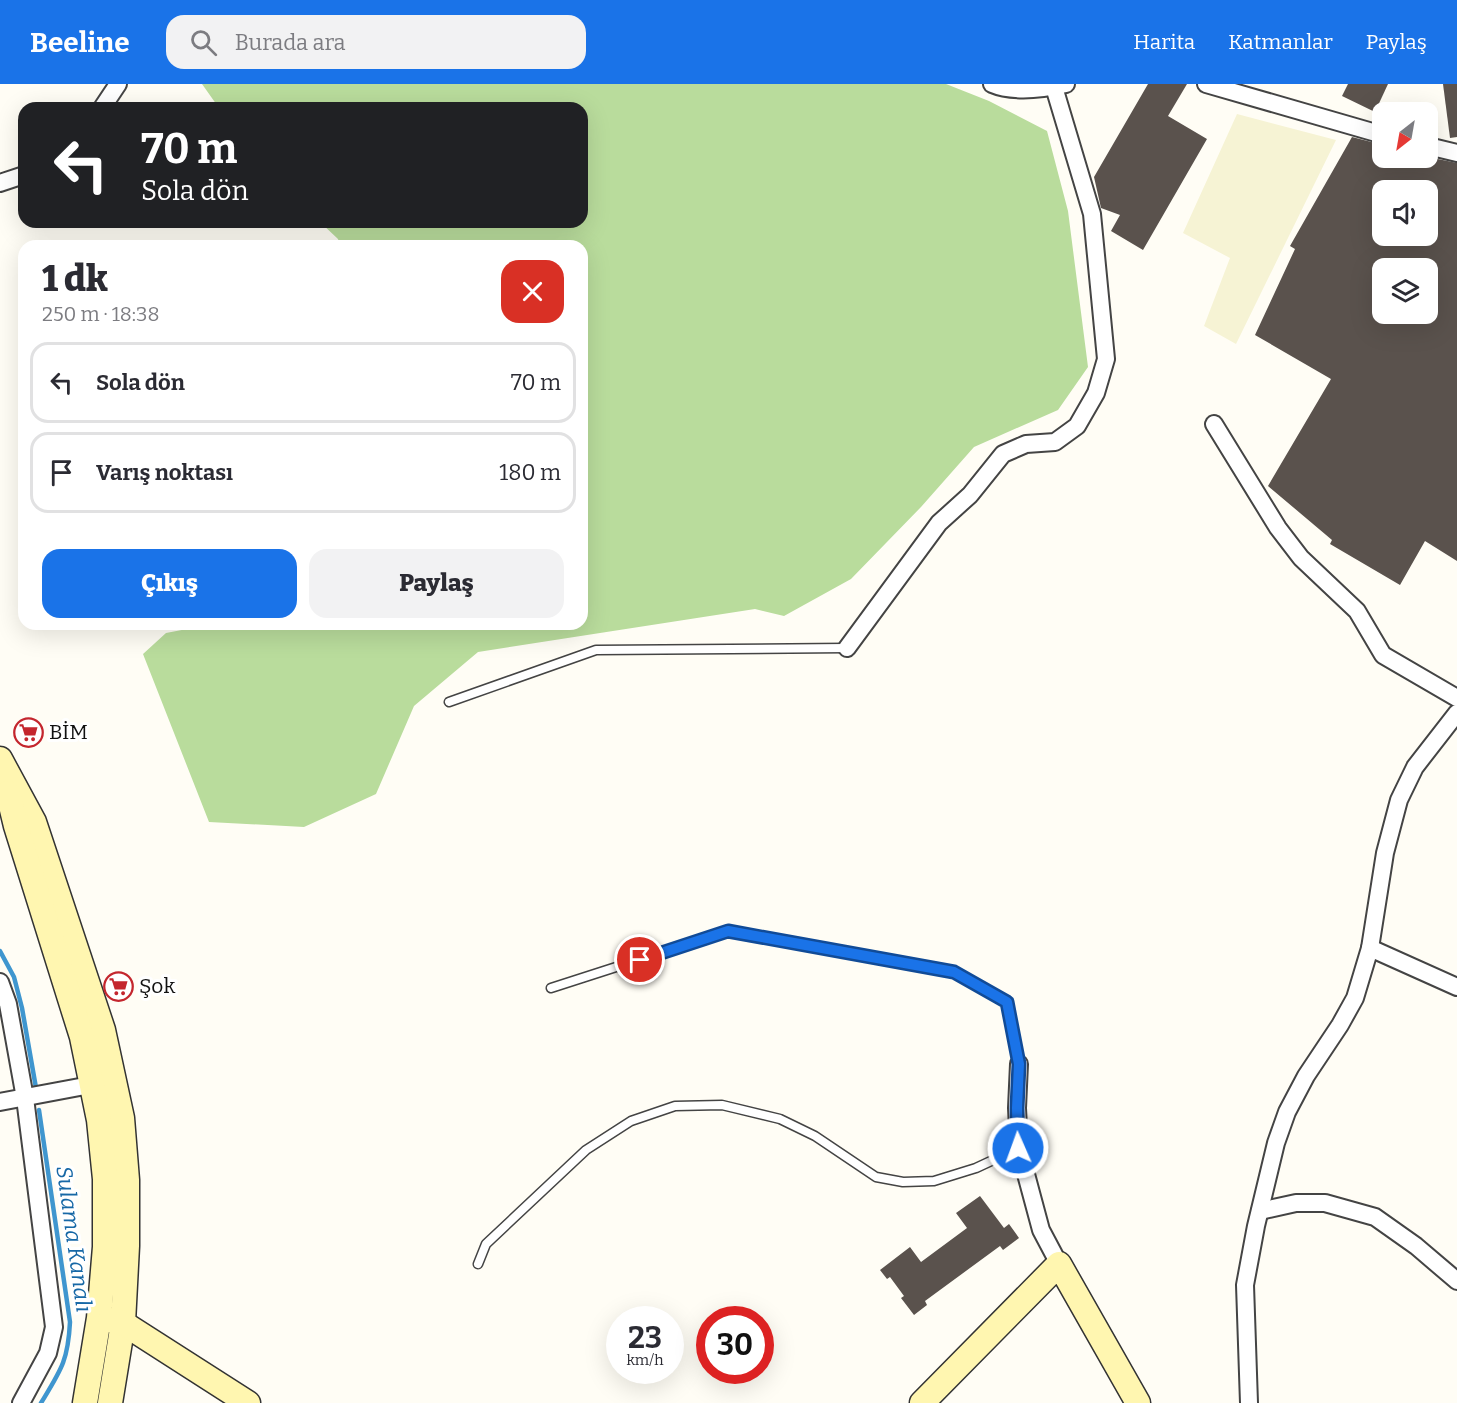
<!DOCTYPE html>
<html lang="tr">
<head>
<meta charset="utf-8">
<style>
  :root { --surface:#fff; --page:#f2f2f3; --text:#2b2b33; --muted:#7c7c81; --line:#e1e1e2; --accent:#1a73e8 }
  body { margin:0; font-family:Bitter,serif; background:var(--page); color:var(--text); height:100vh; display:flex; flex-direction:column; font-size:22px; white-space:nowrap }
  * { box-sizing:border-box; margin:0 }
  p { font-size:20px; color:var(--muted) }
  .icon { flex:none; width:33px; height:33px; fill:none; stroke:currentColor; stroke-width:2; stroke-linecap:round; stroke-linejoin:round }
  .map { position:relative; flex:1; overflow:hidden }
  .panel { position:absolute; left:18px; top:156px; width:570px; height:390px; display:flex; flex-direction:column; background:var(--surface); border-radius:18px; box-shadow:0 6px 24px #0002 }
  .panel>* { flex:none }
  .hud { position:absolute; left:18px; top:18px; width:570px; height:126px; border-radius:18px; box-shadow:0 6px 24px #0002; background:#202124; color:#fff; overflow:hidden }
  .needle { width:39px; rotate:211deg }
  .controls { position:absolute; left:1372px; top:18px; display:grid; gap:12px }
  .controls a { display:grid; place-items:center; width:66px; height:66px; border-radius:12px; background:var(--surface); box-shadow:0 6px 24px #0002; font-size:30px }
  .speed { position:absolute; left:606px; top:1222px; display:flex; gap:12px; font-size:30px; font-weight:700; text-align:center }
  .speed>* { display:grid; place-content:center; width:78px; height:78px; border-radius:50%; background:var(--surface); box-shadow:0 6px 24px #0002; line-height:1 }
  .speed small { font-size:15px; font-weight:400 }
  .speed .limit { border:9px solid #d22; background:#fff; color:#111 }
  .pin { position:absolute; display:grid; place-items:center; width:51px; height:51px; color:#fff; margin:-26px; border:3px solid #fff; border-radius:50%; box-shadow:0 2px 6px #0007 }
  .me { position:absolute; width:66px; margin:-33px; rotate:358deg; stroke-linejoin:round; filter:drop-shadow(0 0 4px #0008) }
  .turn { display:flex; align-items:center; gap:21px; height:126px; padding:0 24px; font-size:27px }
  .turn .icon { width:78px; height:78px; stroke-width:2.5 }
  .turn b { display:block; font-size:42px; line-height:51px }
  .round { display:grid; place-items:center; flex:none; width:63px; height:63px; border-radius:18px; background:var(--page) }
  .overview { display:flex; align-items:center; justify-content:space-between; height:102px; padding:0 24px }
  h1 { font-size:36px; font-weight:800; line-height:45px }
  .button { display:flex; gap:12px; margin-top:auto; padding:12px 24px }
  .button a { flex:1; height:69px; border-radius:18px; background:var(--accent); color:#fff; font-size:24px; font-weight:800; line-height:69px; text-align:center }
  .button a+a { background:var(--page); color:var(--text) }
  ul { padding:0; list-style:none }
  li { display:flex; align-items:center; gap:18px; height:81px; margin:0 12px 9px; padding:0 12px; border:3px solid var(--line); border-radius:18px }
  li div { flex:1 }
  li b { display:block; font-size:22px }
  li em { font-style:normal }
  header { display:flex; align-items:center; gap:36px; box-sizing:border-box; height:84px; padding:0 30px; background:var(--accent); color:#fff }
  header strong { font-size:28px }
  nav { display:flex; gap:33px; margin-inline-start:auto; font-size:21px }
  .search { width:420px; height:54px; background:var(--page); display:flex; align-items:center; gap:15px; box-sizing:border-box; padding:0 21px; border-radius:18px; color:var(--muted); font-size:22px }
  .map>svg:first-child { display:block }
  .farmland { fill:#f6f3d4 }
  .forest { fill:#b9dc9c }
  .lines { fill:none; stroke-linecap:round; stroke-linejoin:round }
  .stream { stroke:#3f96cf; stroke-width:4.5 }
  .building { fill:#5a524d; fill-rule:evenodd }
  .lane-casing { stroke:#444; stroke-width:11 }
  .street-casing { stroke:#444; stroke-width:20 }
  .secondary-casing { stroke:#333; stroke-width:27 }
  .lane { stroke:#fff; stroke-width:8 }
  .street { stroke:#fff; stroke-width:16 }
  .secondary { stroke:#fff6b0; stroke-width:24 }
  .route-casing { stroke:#114b97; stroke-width:15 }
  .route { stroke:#1a73e8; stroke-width:10 }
  .labels { text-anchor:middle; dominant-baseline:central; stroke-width:6; stroke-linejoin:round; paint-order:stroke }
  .poi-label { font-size:21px; fill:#111; stroke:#fff; text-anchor:start }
  .water-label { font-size:22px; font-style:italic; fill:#1768a6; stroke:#fff }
</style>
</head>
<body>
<header>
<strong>Beeline</strong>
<div class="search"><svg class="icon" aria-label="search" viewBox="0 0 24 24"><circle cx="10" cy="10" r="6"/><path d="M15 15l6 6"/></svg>Burada ara</div>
<nav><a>Harita</a><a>Katmanlar</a><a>Paylaş</a></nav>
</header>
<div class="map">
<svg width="1457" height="1319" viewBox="0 0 1457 1319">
  <rect width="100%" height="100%" fill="#fffdf5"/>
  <polygon class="farmland" points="1237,30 1336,56 1236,260 1204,242 1230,174 1183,149"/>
  <polygon class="forest" points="202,0 946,0 989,17 1047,47 1068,127 1088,283 1058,326 974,363 921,423 851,495 784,532 755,525 478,568 414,622 376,710 304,743 209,738 143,570 166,549 213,540 582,540 582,162 340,162 338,155 320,138 582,138 582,24 219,24"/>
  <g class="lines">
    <g class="stream">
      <polyline points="0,867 14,893 22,924 36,1004"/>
      <path d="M39,1026L70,1238C68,1277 61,1286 41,1319"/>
    </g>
  </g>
  <g class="building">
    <polygon points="1148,0 1187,0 1168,32 1207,55 1143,166 1111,147 1120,131 1101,124 1094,93"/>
    <polygon points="1348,0 1388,0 1375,28 1342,12"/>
    <polygon points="1443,0 1457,0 1457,53 1450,54"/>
    <path d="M1352,53L1383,61V74L1428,73L1457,79V477L1425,457L1400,501L1330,460L1332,456L1268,402L1331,295L1255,251L1295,165L1290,162ZM1383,106H1428V152H1383ZM1383,184H1428V230H1383Z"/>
    <polygon points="980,1112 1004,1144 1009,1140 1019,1154 1003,1166 1000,1162 925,1217 927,1221 914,1231 901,1214 904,1212 890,1193 887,1195 880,1186 910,1163 921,1178 967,1144 956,1129"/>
  </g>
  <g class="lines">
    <defs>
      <g id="lane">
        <polyline points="449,618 596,566 847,564"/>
        <polyline points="551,904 728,847 953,888 1007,918 1019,980"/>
        <polyline points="478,1180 486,1160 586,1066 631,1037 675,1022 722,1021 780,1035 815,1052 876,1093 903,1098 934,1097 976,1084 1019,1064"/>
      </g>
      <g id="street">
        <path d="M992,0C1013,9 1044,5 1066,0"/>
        <polyline points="1206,0 1383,51"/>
        <polyline points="102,24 118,0"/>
        <polyline points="1428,62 1457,69"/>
        <polyline points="0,99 24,91"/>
        <polyline points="1214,340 1278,444 1301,474 1357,527 1383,571 1457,614"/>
        <polyline points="847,564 939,439 970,411 1003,370 1026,360 1055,358 1077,342 1096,309 1106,275 1092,130 1054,3"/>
        <polyline points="1370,864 1457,903"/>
        <polyline points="0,898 8,920 25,1014 54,1243 48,1269 21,1319"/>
        <polyline points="1019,980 1017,1024 1019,1064 1041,1146 1059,1180"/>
        <polyline points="0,1018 101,999"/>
        <polyline points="1260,1127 1296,1119 1325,1119 1375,1133 1416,1162 1457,1197"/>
        <polyline points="1249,1319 1245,1201 1256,1142 1276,1059 1287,1028 1306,992 1340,941 1355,914 1370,864 1385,769 1399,716 1415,683 1457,629"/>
      </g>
      <g id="secondary">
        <polyline points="0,675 34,738 103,946 122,1034 127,1096 127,1162 123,1239 110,1319"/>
        <polyline points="8,709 16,742 82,953 99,1036 105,1095 105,1163 99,1234 85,1319"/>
        <polyline points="110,1236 123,1239 248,1319"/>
        <polyline points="922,1319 1059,1180 1138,1319"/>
      </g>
    </defs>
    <use href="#lane" class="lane-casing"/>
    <use href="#street" class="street-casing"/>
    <use href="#secondary" class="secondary-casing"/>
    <use href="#lane" class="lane"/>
    <use href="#street" class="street"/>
    <use href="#secondary" class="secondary"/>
  </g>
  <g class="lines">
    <defs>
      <polyline id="route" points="640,876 728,847 954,888 1007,918 1019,980 1017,1024 1018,1064"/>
    </defs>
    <use href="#route" class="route-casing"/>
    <use href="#route" class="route"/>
  </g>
  <defs>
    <symbol id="supermarket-ring" viewBox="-11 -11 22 22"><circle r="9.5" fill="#fff" stroke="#c4262e" stroke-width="1.5"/><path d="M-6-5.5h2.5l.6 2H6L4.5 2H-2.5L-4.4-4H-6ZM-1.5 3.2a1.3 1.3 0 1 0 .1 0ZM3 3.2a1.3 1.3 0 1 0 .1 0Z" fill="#c4262e"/></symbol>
  </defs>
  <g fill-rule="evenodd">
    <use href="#supermarket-ring" x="12" y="632" width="33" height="33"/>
    <use href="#supermarket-ring" x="102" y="886" width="33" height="33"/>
  </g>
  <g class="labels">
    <g class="poi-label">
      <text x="49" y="648">BİM</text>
      <text x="139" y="902">Şok</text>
    </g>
    <g class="water-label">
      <text transform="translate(74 1155) rotate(82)">Sulama Kanalı</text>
    </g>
  </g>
</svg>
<div class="controls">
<a><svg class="needle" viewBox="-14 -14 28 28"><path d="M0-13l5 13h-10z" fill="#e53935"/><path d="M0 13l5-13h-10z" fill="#7c7c81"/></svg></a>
<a><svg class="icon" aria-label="sound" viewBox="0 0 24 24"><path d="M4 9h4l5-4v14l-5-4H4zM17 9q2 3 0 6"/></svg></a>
<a><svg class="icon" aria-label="layers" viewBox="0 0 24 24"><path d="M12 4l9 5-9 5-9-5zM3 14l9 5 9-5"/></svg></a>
</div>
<div class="speed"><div>23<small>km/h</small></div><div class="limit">30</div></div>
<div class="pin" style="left:640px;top:876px;background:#d93025"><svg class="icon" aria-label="arrive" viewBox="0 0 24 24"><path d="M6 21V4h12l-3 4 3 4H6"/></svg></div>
<svg class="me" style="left:1018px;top:1064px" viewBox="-20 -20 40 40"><circle r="17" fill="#1a73e8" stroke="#fff" stroke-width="3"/><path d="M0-11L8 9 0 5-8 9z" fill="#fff"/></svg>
<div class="hud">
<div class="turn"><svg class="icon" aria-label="left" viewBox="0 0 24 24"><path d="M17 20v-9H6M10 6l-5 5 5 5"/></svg><div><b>70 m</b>Sola dön</div></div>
</div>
<section class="panel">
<div class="overview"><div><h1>1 dk</h1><p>250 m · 18:38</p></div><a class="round" style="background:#d93025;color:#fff"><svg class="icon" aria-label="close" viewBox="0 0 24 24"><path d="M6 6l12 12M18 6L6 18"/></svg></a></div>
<ul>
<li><svg class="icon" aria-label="left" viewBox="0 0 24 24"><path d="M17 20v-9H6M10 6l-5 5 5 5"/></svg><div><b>Sola dön</b></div><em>70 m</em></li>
<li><svg class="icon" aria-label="arrive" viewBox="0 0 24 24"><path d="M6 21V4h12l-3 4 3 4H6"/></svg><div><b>Varış noktası</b></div><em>180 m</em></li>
</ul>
<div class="button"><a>Çıkış</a><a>Paylaş</a></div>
</section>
</div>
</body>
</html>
